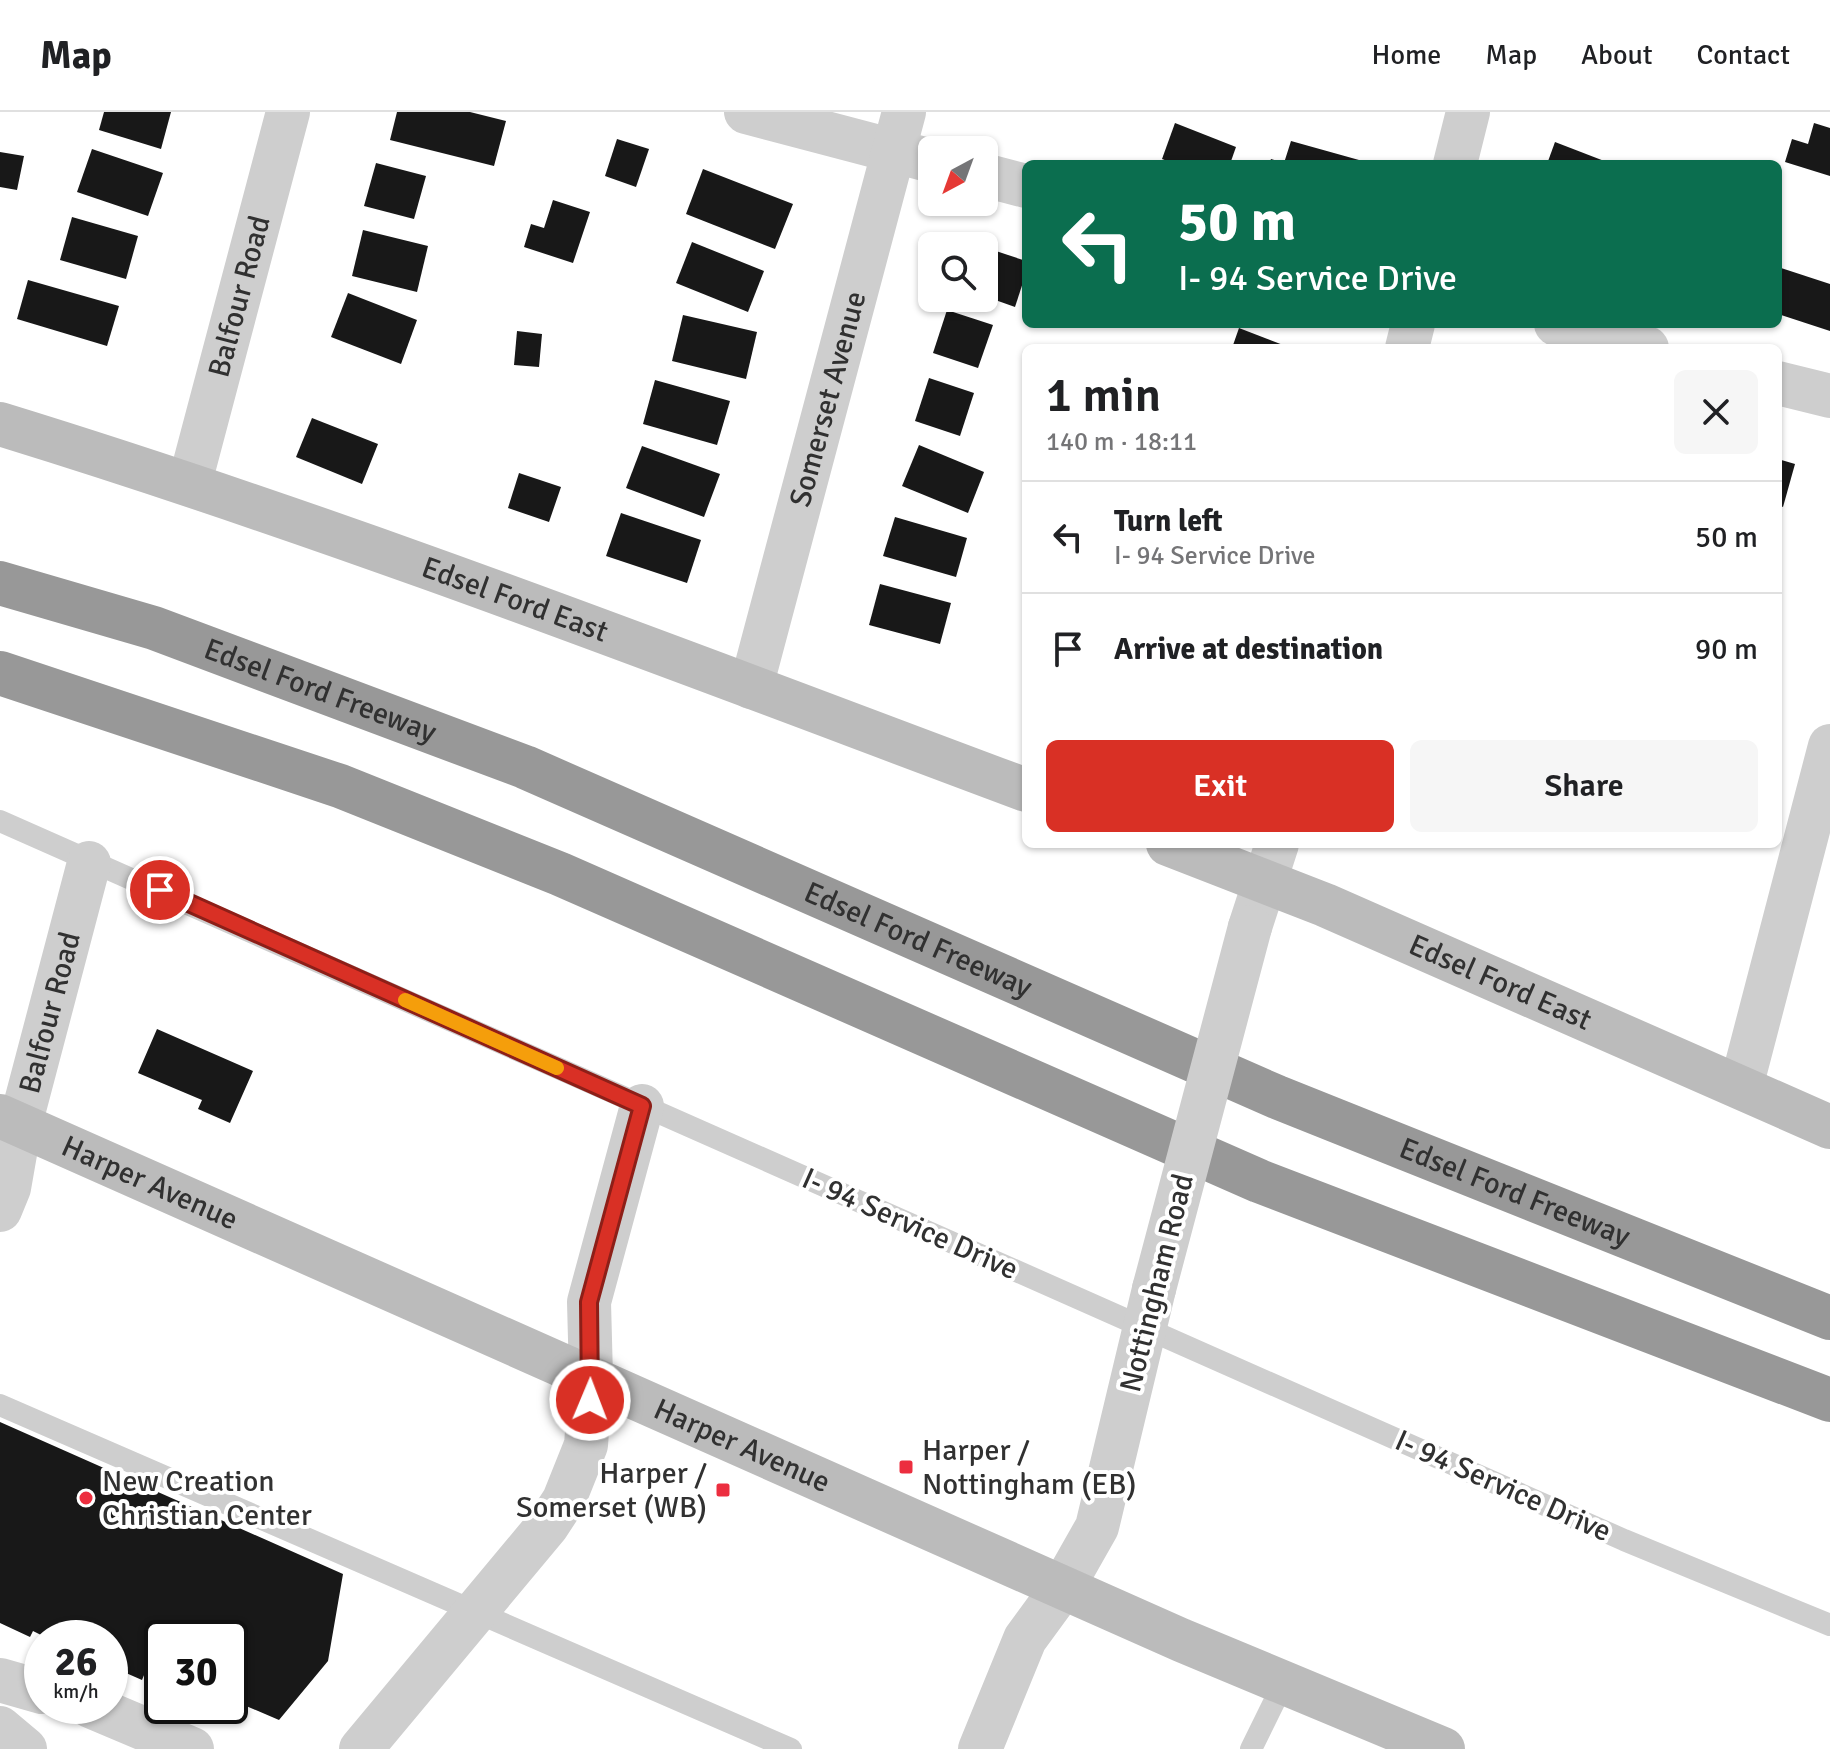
<!DOCTYPE html>
<html lang="en">
<head>
<meta charset="utf-8">
<style>
  :root { --surface:#fff; --page:#f6f6f6; --text:#202124; --muted:#757577; --line:#e0e0e0; --accent:#d93025 }
  body { margin:0; font-family:Signika,sans-serif; background:var(--page); color:var(--text); height:100vh; display:flex; flex-direction:column; font-size:30px; white-space:nowrap }
  * { box-sizing:border-box; margin:0 }
  p { font-size:26px; color:var(--muted) }
  .icon { flex:none; width:44px; height:44px; fill:none; stroke:currentColor; stroke-width:2; stroke-linecap:round; stroke-linejoin:round }
  .map { position:relative; flex:1; overflow:hidden }
  .drawer { position:absolute; left:1022px; top:232px; width:760px; height:504px; display:flex; flex-direction:column; background:var(--surface); border-radius:12px; box-shadow:0 2px 6px #0004 }
  .drawer>* { flex:none }
  .banner { position:absolute; left:1022px; top:48px; width:760px; height:168px; border-radius:12px; box-shadow:0 2px 6px #0004; background:#0b6e4f; color:#fff; overflow:hidden }
  .needle { width:52px; rotate:221deg }
  .tools { position:absolute; left:918px; top:24px; display:grid; gap:16px }
  .tools a { display:grid; place-items:center; width:80px; height:80px; border-radius:12px; background:var(--surface); box-shadow:0 2px 6px #0004; font-size:40px }
  .speed { position:absolute; left:24px; top:1508px; display:flex; gap:16px; font-size:40px; font-weight:700; text-align:center }
  .speed>* { display:grid; place-content:center; width:104px; height:104px; border-radius:50%; background:var(--surface); box-shadow:0 2px 6px #0004; line-height:1 }
  .speed small { font-size:20px; font-weight:400 }
  .speed .limit { border:4px solid #111; border-radius:12px; background:#fff; color:#111 }
  .pin { position:absolute; display:grid; place-items:center; width:68px; height:68px; color:#fff; margin:-34px; border:4px solid #fff; border-radius:50%; box-shadow:0 2px 8px #0007 }
  .me { position:absolute; width:88px; margin:-44px; rotate:1deg; stroke-linejoin:round; filter:drop-shadow(0 0 6px #0008) }
  .turn { display:flex; align-items:center; gap:28px; height:168px; padding:0 24px; font-size:36px }
  .turn .icon { width:104px; height:104px; stroke-width:2.5 }
  .turn b { display:block; font-size:56px; line-height:68px }
  .round { display:grid; place-items:center; flex:none; width:84px; height:84px; border-radius:12px; background:var(--page) }
  .headline { display:flex; align-items:center; justify-content:space-between; height:136px; padding:0 24px }
  h1 { font-size:48px; font-weight:600; line-height:60px }
  .primary-button { display:flex; gap:16px; margin-top:auto; padding:16px 24px }
  .primary-button a { flex:1; height:92px; border-radius:12px; background:var(--accent); color:#fff; font-size:32px; font-weight:600; line-height:92px; text-align:center }
  .primary-button a+a { background:var(--page); color:var(--text) }
  ul { padding:0; list-style:none }
  li { display:flex; align-items:center; gap:24px; height:112px; padding:0 24px; border-top:2px solid var(--line) }
  li div { flex:1 }
  li b { display:block; font-size:30px }
  li em { font-style:normal }
  header { display:flex; align-items:center; gap:48px; box-sizing:border-box; height:112px; padding:0 40px; background:var(--surface); border-bottom:2px solid var(--line) }
  header strong { font-size:38px }
  nav { display:flex; gap:44px; margin-inline-start:auto; font-size:28px }
  .map>svg:first-child { display:block }
  .building { fill:#181818 }
  .lines { fill:none; stroke-linecap:round; stroke-linejoin:round }
  .lane { stroke:#cecece; stroke-width:22 }
  .street { stroke:#cecece; stroke-width:44 }
  .secondary { stroke:#bbb; stroke-width:44 }
  .highway { stroke:#989898; stroke-width:44 }
  .street-bridge { stroke:#cecece; stroke-width:44 }
  .route-casing { stroke:#8d1f18; stroke-width:20 }
  .route { stroke:#d93025; stroke-width:14 }
  .slow { stroke:#f59e0b; stroke-width:14 }
  .poi-dot { fill:#ec2e3f; stroke:#fff; stroke-width:3 }
  .labels { text-anchor:middle; dominant-baseline:central; stroke-width:8; stroke-linejoin:round; paint-order:stroke }
  .street-label { font-size:30px; fill:#313131; stroke:#fff }
  .poi-label { font-size:30px; fill:#313131; stroke:#fff; text-anchor:start }
</style>
</head>
<body>
<header>
<strong>Map</strong>
<nav><a>Home</a><a>Map</a><a>About</a><a>Contact</a></nav>
</header>
<div class="map">
<svg width="1830" height="1637" viewBox="0 0 1830 1637">
  <rect width="100%" height="100%" fill="#fff"/>
  <g class="building">
    <polygon points="104,0 171,0 161,37 99,18"/>
    <polygon points="397,0 470,0 506,9 494,54 390,28"/>
    <polygon points="1175,11 1236,35 1230,52 1175,52 1162,47"/>
    <polygon points="1814,11 1830,16 1830,64 1785,50 1792,27 1808,32"/>
    <polygon points="617,27 649,37 636,75 605,64"/>
    <polygon points="1291,29 1359,48 1357,52 1269,52 1271,47 1284,51"/>
    <polygon points="1555,30 1612,52 1547,52"/>
    <polygon points="92,37 163,61 148,104 77,80"/>
    <polygon points="0,40 24,44 17,78 0,75"/>
    <polygon points="376,51 426,64 414,107 364,94"/>
    <polygon points="703,57 793,92 775,137 686,102"/>
    <polygon points="553,88 590,100 573,151 524,135 531,112 544,116"/>
    <polygon points="72,105 138,124 126,167 60,148"/>
    <polygon points="363,118 428,134 417,180 352,164"/>
    <polygon points="692,130 764,159 748,200 676,171"/>
    <polygon points="984,135 1026,149 1026,161 1015,195 984,184"/>
    <polygon points="1778,155 1830,172 1830,219 1778,202"/>
    <polygon points="28,168 119,194 107,234 17,207"/>
    <polygon points="348,181 417,208 401,252 331,225"/>
    <polygon points="947,198 993,213 978,256 933,241"/>
    <polygon points="683,203 757,220 746,267 672,249"/>
    <polygon points="1239,216 1291,236 1232,236"/>
    <polygon points="517,219 542,222 539,255 514,253"/>
    <polygon points="929,266 974,281 960,324 915,309"/>
    <polygon points="655,268 730,289 717,333 643,312"/>
    <polygon points="312,306 378,332 362,372 296,345"/>
    <polygon points="919,333 984,360 968,401 902,374"/>
    <polygon points="642,334 720,362 704,405 626,376"/>
    <polygon points="1778,347 1795,352 1783,395 1778,393"/>
    <polygon points="519,361 561,375 549,410 508,396"/>
    <polygon points="621,401 701,428 687,471 606,444"/>
    <polygon points="895,405 967,426 956,465 883,444"/>
    <polygon points="880,472 951,491 940,532 869,513"/>
    <polygon points="157,917 253,959 230,1011 198,997 202,988 138,961"/>
    <polygon points="0,1310 343,1462 328,1549 279,1608 230,1587 230,1526 162,1526 162,1556 149,1551 142,1568 110,1554 110,1526 47,1526 33,1519 30,1525 0,1511"/>
  </g>
  <g class="lines">
    <g class="lane">
      <polyline points="0,709 1624,1428 1830,1513"/>
      <polyline points="0,1293 791,1637"/>
      <polyline points="1251,1637 1284,1570"/>
    </g>
    <g class="street">
      <polyline points="746,0 932,49"/>
      <polyline points="1455,52 1468,0"/>
      <polyline points="984,63 1026,74"/>
      <polyline points="1556,212 1647,236"/>
      <polyline points="1407,236 1413,212"/>
      <polyline points="1778,271 1830,284"/>
      <path id="s1" d="M190,370L288,0"/>
      <path id="s2" d="M751,575L904,0"/>
      <polyline points="1250,815 1277,732"/>
      <polyline points="1741,975 1830,634"/>
      <path id="s3" d="M0,1098L9,1076L20,1013L89,751"/>
      <polyline points="0,1568 42,1580"/>
      <polyline points="90,1594 192,1637"/>
      <polyline points="0,1616 25,1637"/>
      <polyline points="361,1637 547,1414 564,1388 586,1333 591,1265 589,1190 642,994"/>
      <polyline points="980,1637 1025,1527 1063,1475 1097,1415 1154,1177"/>
    </g>
    <g class="secondary">
      <path id="s4" d="M0,312C348,419 686,551 1026,678"/>
      <path id="s5" d="M1168,732L1325,793L1830,1015"/>
      <path id="s6" d="M0,1004L1181,1528L1443,1637"/>
    </g>
    <g class="highway">
      <path id="s7" d="M0,471L154,516L525,655L1277,985L1830,1206"/>
      <polyline points="0,561 340,674 560,762 1259,1069 1830,1288"/>
    </g>
    <polyline class="street-bridge" points="1154,1177 1250,815"/>
  </g>
  <g class="lines">
    <defs>
      <polyline id="route" points="160,778 642,994 589,1190 590,1288"/>
    </defs>
    <use href="#route" class="route-casing"/>
    <use href="#route" class="route"/>
    <polyline class="slow" points="405,888 557,956"/>
  </g>
  <g class="poi-dot">
    <rect x="898" y="1347" width="16" height="16" rx="4"/>
    <rect x="715" y="1370" width="16" height="16" rx="4"/>
    <circle cx="86" cy="1386" r="8"/>
  </g>
  <g class="labels">
    <g class="street-label">
      <text stroke="none"><textPath href="#s1" startOffset="192">Balfour Road</textPath></text>
      <text stroke="none"><textPath href="#s2" startOffset="298">Somerset Avenue</textPath></text>
      <text stroke="none"><textPath href="#s4" startOffset="544">Edsel Ford East</textPath></text>
      <text stroke="none"><textPath href="#s7" startOffset="338">Edsel Ford Freeway</textPath></text>
      <text stroke="none"><textPath href="#s7" startOffset="986">Edsel Ford Freeway</textPath></text>
      <text stroke="none"><textPath href="#s5" startOffset="360">Edsel Ford East</textPath></text>
      <text stroke="none"><textPath href="#s3" startOffset="204">Balfour Road</textPath></text>
      <text stroke="none"><textPath href="#s6" startOffset="164">Harper Avenue</textPath></text>
      <text stroke="none"><textPath href="#s7" startOffset="1634">Edsel Ford Freeway</textPath></text>
      <text transform="translate(910 1112) rotate(24)">I- 94 Service Drive</text>
      <text transform="translate(1157 1171) rotate(-76)">Nottingham Road</text>
      <text stroke="none"><textPath href="#s6" startOffset="812">Harper Avenue</textPath></text>
      <text transform="translate(1503 1374) rotate(24)">I- 94 Service Drive</text>
    </g>
    <g class="poi-label">
      <text x="922" y="1338">Harper /<tspan x="922" dy="34">Nottingham (EB)</tspan></text>
      <text x="707" y="1361" text-anchor="end">Harper /<tspan x="707" dy="34">Somerset (WB)</tspan></text>
      <text x="102" y="1369">New Creation<tspan x="102" dy="34">Christian Center</tspan></text>
    </g>
  </g>
</svg>
<div class="tools">
<a><svg class="needle" viewBox="-14 -14 28 28"><path d="M0-13l5 13h-10z" fill="#e53935"/><path d="M0 13l5-13h-10z" fill="#757577"/></svg></a>
<a><svg class="icon" aria-label="search" viewBox="0 0 24 24"><circle cx="10" cy="10" r="6"/><path d="M15 15l6 6"/></svg></a>
</div>
<div class="speed"><div>26<small>km/h</small></div><div class="limit">30</div></div>
<div class="pin" style="left:160px;top:778px;background:#d93025"><svg class="icon" aria-label="arrive" viewBox="0 0 24 24"><path d="M6 21V4h12l-3 4 3 4H6"/></svg></div>
<svg class="me" style="left:590px;top:1288px" viewBox="-20 -20 40 40"><circle r="17" fill="#d93025" stroke="#fff" stroke-width="3"/><path d="M0-11L8 9 0 5-8 9z" fill="#fff"/></svg>
<div class="banner">
<div class="turn"><svg class="icon" aria-label="left" viewBox="0 0 24 24"><path d="M17 20v-9H6M10 6l-5 5 5 5"/></svg><div><b>50 m</b>I- 94 Service Drive</div></div>
</div>
<section class="drawer">
<div class="headline"><div><h1>1 min</h1><p>140 m · 18:11</p></div><a class="round"><svg class="icon" aria-label="close" viewBox="0 0 24 24"><path d="M6 6l12 12M18 6L6 18"/></svg></a></div>
<ul>
<li><svg class="icon" aria-label="left" viewBox="0 0 24 24"><path d="M17 20v-9H6M10 6l-5 5 5 5"/></svg><div><b>Turn left</b><p>I- 94 Service Drive</p></div><em>50 m</em></li>
<li><svg class="icon" aria-label="arrive" viewBox="0 0 24 24"><path d="M6 21V4h12l-3 4 3 4H6"/></svg><div><b>Arrive at destination</b></div><em>90 m</em></li>
</ul>
<div class="primary-button"><a>Exit</a><a>Share</a></div>
</section>
</div>
</body>
</html>
